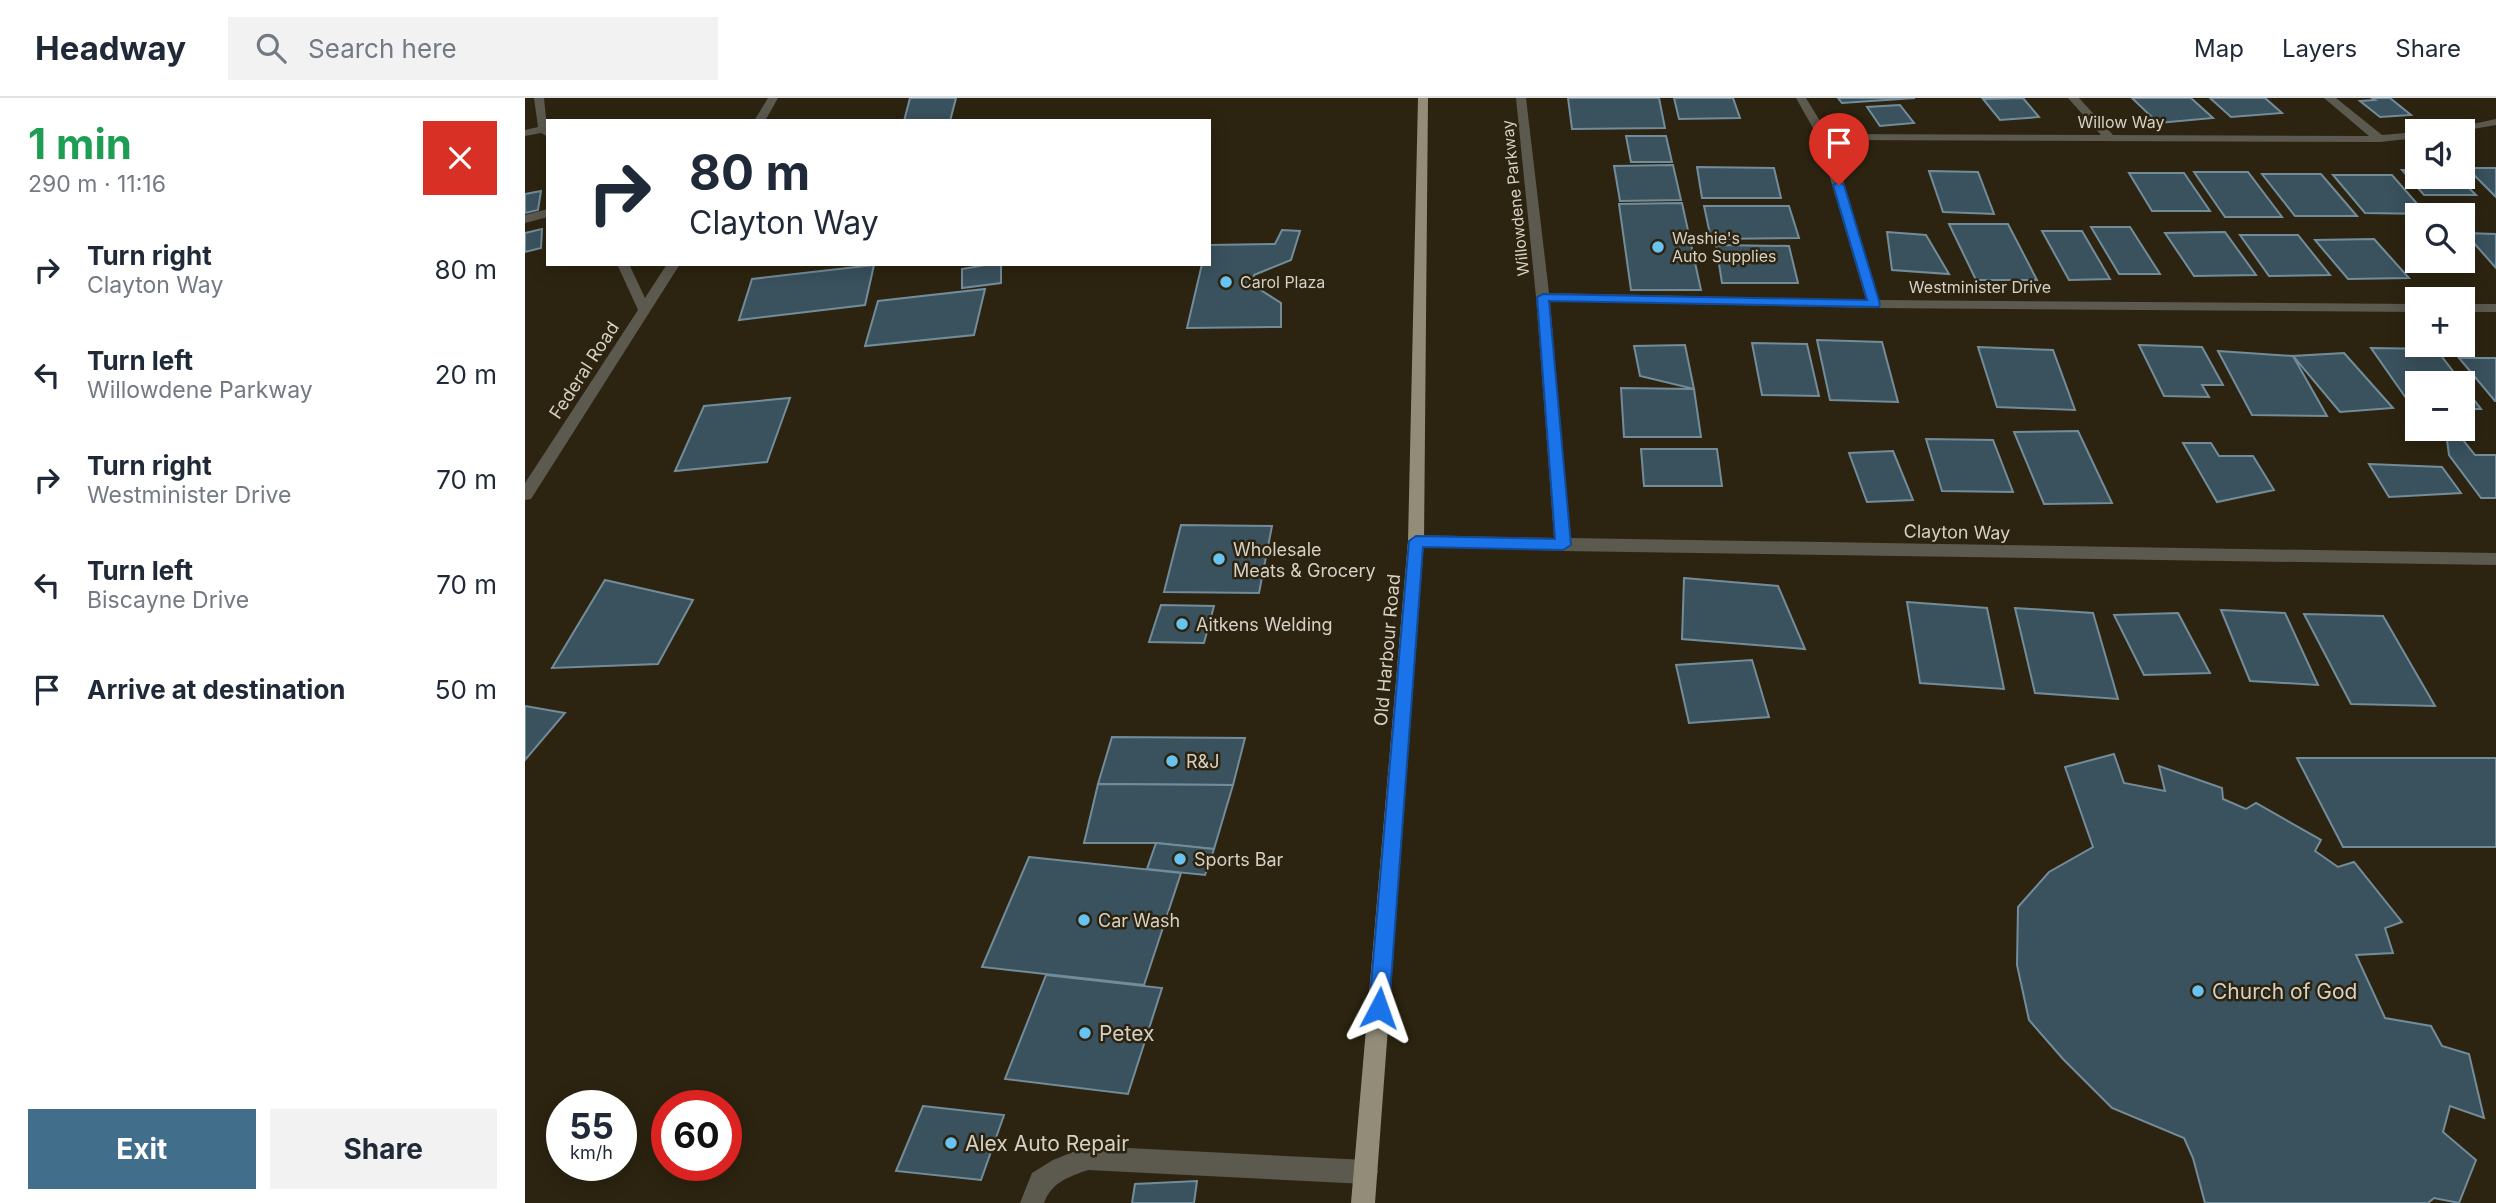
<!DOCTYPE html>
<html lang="en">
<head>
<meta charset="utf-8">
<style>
  :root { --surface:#fff; --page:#f2f2f3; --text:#1f2937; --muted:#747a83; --line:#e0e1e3; --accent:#406e8b }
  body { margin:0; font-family:Inter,sans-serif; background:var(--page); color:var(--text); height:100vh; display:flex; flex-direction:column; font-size:26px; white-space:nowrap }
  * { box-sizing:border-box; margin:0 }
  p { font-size:23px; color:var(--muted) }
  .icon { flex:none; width:38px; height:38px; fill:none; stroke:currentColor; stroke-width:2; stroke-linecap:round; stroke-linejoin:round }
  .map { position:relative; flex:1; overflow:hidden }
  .sheet { display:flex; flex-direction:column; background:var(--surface); width:525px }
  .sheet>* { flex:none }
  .guide { position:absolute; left:21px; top:21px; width:665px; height:147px; border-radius:0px; box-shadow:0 4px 18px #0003; background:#fff; color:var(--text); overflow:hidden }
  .fabs { position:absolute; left:1880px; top:21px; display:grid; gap:14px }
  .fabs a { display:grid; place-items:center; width:70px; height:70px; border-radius:0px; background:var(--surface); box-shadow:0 4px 18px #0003; font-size:35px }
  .speed { position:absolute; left:21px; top:992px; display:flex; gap:14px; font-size:35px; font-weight:700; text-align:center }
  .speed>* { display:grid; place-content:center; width:91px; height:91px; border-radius:50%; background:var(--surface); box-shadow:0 4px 18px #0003; line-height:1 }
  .speed small { font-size:18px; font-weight:400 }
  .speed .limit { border:10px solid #d22; background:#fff; color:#111 }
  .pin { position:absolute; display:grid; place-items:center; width:60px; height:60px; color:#fff; margin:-72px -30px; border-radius:50% 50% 50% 0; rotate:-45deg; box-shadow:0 0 7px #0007 }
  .pin .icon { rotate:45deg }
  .me { position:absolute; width:77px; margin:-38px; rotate:4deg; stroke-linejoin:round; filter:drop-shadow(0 0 5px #0008) }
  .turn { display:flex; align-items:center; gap:24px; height:147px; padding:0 28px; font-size:32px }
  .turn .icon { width:91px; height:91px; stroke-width:2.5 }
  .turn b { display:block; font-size:49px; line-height:60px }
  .round { display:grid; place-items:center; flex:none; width:74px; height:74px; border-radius:0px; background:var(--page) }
  .overview { display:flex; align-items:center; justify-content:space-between; height:119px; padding:0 28px }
  h1 { font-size:42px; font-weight:700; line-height:52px; color:#1e9e55 }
  .action { display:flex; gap:14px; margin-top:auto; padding:14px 28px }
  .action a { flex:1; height:80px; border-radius:0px; background:var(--accent); color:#fff; font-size:28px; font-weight:700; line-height:80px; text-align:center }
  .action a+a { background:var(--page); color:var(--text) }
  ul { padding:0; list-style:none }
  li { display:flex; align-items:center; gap:21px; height:105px; padding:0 28px }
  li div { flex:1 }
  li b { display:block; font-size:26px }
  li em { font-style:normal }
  header { display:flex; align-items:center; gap:42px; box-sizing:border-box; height:98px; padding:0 35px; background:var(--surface); border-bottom:2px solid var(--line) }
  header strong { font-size:33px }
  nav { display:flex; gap:38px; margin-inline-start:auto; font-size:24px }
  .search { width:490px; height:63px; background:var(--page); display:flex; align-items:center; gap:18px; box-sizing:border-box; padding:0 24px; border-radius:0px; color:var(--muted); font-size:26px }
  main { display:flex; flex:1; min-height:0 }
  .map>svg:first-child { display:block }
  .building { fill:#3a525e; stroke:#738c9a; stroke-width:2 }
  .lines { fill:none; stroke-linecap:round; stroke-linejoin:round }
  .lane { fill:#5c594f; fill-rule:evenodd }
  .street { fill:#5c594f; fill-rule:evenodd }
  .primary { fill:#938c78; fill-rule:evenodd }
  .route { fill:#1a73e8; stroke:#114b97; stroke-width:2 }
  .poi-dot { fill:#69c3f1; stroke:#2c2410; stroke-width:2.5 }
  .labels { text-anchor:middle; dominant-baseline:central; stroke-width:5; stroke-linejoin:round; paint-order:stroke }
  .far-street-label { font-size:16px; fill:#d6d1c5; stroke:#2c2410 }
  .far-poi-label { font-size:16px; fill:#d6d1c5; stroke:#2c2410; text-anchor:start }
  .street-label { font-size:18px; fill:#d6d1c5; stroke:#2c2410 }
  .poi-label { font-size:18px; fill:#d6d1c5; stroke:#2c2410; text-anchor:start }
  .near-poi-label { font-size:21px; fill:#d6d1c5; stroke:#2c2410; text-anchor:start }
</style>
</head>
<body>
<header>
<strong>Headway</strong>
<div class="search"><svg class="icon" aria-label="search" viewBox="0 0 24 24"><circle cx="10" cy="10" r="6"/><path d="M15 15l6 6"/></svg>Search here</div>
<nav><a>Map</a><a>Layers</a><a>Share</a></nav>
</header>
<main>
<section class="sheet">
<div class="overview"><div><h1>1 min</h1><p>290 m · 11:16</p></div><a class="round" style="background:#d93025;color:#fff"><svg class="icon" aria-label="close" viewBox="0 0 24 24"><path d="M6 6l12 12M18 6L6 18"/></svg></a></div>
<ul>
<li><svg class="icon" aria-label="right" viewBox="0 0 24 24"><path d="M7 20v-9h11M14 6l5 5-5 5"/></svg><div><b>Turn right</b><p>Clayton Way</p></div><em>80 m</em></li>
<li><svg class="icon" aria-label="left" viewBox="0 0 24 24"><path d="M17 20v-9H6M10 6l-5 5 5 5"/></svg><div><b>Turn left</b><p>Willowdene Parkway</p></div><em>20 m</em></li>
<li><svg class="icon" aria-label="right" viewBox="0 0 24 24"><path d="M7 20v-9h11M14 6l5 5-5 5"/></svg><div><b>Turn right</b><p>Westminister Drive</p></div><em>70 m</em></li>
<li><svg class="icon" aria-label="left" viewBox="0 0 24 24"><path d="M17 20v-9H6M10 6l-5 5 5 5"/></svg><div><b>Turn left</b><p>Biscayne Drive</p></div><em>70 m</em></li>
<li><svg class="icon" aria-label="arrive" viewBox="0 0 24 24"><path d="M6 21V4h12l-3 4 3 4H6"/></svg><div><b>Arrive at destination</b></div><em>50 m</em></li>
</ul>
<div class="action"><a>Exit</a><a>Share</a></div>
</section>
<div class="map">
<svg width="1971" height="1105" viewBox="0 0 1971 1105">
  <rect width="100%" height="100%" fill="#2c2410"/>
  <g class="building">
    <polygon points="385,0 431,0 425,23 379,23"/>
    <polygon points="1043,0 1134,0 1140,30 1047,31"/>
    <polygon points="1149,0 1208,0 1215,20 1154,21"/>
    <polygon points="1313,0 1390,0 1317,5"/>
    <polygon points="1498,0 1514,19 1475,22 1458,1"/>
    <polygon points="1607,0 1666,0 1688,20 1633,25"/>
    <polygon points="1685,0 1740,0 1757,15 1706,19"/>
    <polygon points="1847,0 1865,0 1886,17 1855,19 1835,3 1850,2"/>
    <polygon points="1375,7 1389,25 1355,28 1342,9"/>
    <polygon points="1101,38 1141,38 1147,64 1106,64"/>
    <polygon points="1148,67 1156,102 1095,103 1089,68"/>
    <polygon points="1172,69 1249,70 1256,100 1177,100"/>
    <polygon points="1942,70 1971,70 1971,99"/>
    <polygon points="1877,72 1892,72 1892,79 1933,79 1951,97 1899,97"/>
    <polygon points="1404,73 1453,74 1469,116 1418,114"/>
    <polygon points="1669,74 1723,74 1757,119 1700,119"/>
    <polygon points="1604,75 1659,75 1685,113 1627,113"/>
    <polygon points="1737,76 1796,76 1832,118 1770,118"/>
    <polygon points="1808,77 1867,77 1901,116 1840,115"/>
    <polygon points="16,93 13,112 0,115 0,96"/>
    <polygon points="1157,105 1176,192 1106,192 1094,106"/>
    <polygon points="1179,108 1264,108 1274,140 1186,141"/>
    <polygon points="1424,126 1483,126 1512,182 1451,182"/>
    <polygon points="1566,129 1605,129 1635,176 1594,176"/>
    <polygon points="17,131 16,150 0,154 0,135"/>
    <polygon points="757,132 775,133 766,162 729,177 728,190 734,191 756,205 756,229 662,230 677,166 684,166 684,147 750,146"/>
    <polygon points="1517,133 1557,133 1585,181 1544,182"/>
    <polygon points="1362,134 1401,137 1424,176 1367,172"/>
    <polygon points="1700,134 1731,177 1669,178 1640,135"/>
    <polygon points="1940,135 1971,136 1971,170"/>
    <polygon points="1715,137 1773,137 1805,177 1744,178"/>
    <polygon points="1849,141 1884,180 1823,181 1790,142"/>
    <polygon points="1191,147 1264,148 1273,185 1197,185"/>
    <polygon points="466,166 476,166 476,185 437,190 437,171"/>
    <polygon points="349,167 340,207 214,222 227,181"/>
    <polygon points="460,191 449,237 340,248 353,203"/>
    <polygon points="1292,242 1357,244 1373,304 1305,302"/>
    <polygon points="1227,245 1282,246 1294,298 1237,297"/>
    <polygon points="1160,247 1169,291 1115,278 1109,248"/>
    <polygon points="1614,247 1677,249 1698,287 1677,287 1684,299 1639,298"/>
    <polygon points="1453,249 1528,252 1550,312 1472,309"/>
    <polygon points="1846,250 1911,251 1937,285 1892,285 1892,310 1888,310"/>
    <polygon points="1693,253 1768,258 1802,318 1727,317"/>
    <polygon points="1819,255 1868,310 1815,314 1768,258"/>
    <polygon points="1934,260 1971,260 1971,303 1970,303"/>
    <polygon points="1937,286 1956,311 1937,311"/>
    <polygon points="1096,290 1169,291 1176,339 1099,339"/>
    <polygon points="265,300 242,364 150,373 179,308"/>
    <polygon points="1553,333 1587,405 1519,406 1489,334"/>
    <polygon points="1401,341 1468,342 1488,394 1417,393"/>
    <polygon points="1922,342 1938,342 1950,357 1971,357 1971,400 1956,400 1924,357"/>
    <polygon points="1658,345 1686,345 1694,358 1728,358 1749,392 1692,404"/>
    <polygon points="1116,351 1192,351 1197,388 1119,388"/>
    <polygon points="1368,353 1388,402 1342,404 1324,355"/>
    <polygon points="1844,366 1917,369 1936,395 1864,399"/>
    <polygon points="656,427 747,428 734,495 639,494"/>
    <polygon points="1159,480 1253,488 1280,551 1157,541"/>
    <polygon points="80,482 168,502 133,566 27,570"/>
    <polygon points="1382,504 1462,510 1479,591 1395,585"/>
    <polygon points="636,507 689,508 679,545 624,544"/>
    <polygon points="1490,510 1568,515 1593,601 1510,595"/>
    <polygon points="1696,512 1760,515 1793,587 1725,583"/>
    <polygon points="1653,515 1685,575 1619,577 1589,517"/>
    <polygon points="1779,516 1858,518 1910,608 1826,606"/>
    <polygon points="1227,562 1244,619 1164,625 1151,567"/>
    <polygon points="0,608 40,615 0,662"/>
    <polygon points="587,639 720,640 708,687 573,686"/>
    <polygon points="1589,656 1599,685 1640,693 1634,668 1697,690 1698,701 1721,711 1731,705 1796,742 1790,753 1813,769 1829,764 1877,824 1860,830 1868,855 1831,857 1860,920 1906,928 1917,948 1944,956 1959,1020 1925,1008 1918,1034 1951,1062 1934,1105 1909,1100 1903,1105 1680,1105 1668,1060 1659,1040 1587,1010 1538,961 1504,922 1492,867 1493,809 1524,774 1568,749 1540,669"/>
    <polygon points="1772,660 1971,660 1971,749 1818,749"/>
    <polygon points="573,686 708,687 689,751 631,745 559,745"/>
    <polygon points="631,745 689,751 680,777 622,771"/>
    <polygon points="504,759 656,775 619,887 457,869"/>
    <polygon points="521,877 637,890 603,996 480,981"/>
    <polygon points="398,1008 479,1017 456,1082 371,1073"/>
    <polygon points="672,1083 669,1105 607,1105 610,1086"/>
  </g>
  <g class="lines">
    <path class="lane" d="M563,1048L841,1062L849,1066L853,1074L849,1082L841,1086L563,1072C543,1079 526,1085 519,1105H495L507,1075L528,1062Z"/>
    <g class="street">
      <polygon points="9,0 19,0 23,39 16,35 0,38 0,32 13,29"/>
      <polygon points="243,0 253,0 240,23 229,23"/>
      <polygon points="991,0 1001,0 1024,195 1341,202 1293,39 1271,0 1281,0 1303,36 1576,37 1543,0 1554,0 1588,37 1844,38 1799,0 1811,0 1857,37 1892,34 1892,40 1855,44 1306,42 1354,202 1892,206 1892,214 1349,210 1025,203 1045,440 1971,455 1971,467 1038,453 885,447 883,443 885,439 891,437 1029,440 1011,199"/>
      <polygon points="1971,21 1971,27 1937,33 1915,33"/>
      <polygon points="23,111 23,119 0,125 0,117"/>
      <polygon points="92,166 104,166 120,200 142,166 155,166 6,401 0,402 0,385 113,212"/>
      <rect x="1937" y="206" width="34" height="8"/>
    </g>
    <polygon class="primary" points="893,0 903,0 899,443 850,1105 826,1105 883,443"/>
  </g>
  <polygon class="route" points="1314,84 1319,87 1355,206 1354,209 1024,203 1046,447 1038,452 898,449 864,910 861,916 854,919 847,916 844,910 884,443 891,438 1030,441 1012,199 1018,196 1342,202 1308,87"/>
  <g class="poi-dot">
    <circle cx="1133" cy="149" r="7"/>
    <circle cx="701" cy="184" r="7"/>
    <circle cx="694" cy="461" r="7"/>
    <circle cx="657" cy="526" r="7"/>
    <circle cx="647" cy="663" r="7"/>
    <circle cx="655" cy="761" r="7"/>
    <circle cx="559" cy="822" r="7"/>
    <circle cx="1673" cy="893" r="7"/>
    <circle cx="560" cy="935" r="7"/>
    <circle cx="426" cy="1045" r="7"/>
  </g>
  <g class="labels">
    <g class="far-street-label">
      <text x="1596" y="24">Willow Way</text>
      <text transform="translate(990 100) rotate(-96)">Willowdene Parkway</text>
      <text x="1455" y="189">Westminister Drive</text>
    </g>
    <g class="far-poi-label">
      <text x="1147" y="140">Washie's<tspan x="1147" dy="18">Auto Supplies</tspan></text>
      <text x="715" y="184">Carol Plaza</text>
    </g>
    <g class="street-label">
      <text transform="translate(59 272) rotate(-57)">Federal Road</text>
      <text transform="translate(1432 434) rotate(1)">Clayton Way</text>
      <text transform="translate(862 552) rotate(-85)">Old Harbour Road</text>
    </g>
    <g class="poi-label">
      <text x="708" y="451">Wholesale<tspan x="708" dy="21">Meats &amp; Grocery</tspan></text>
      <text x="671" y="526">Aitkens Welding</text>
      <text x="661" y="663">R&amp;J</text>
      <text x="669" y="761">Sports Bar</text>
      <text x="573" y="822">Car Wash</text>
    </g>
    <g class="near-poi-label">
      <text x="1687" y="893">Church of God</text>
      <text x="574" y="935">Petex</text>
      <text x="440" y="1045">Alex Auto Repair</text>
    </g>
  </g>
</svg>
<div class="fabs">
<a><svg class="icon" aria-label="sound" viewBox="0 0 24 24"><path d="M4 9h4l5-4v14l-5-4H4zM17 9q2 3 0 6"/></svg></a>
<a><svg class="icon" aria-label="search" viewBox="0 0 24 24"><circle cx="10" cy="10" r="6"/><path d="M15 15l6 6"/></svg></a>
<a>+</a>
<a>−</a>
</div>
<div class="speed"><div>55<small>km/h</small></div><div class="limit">60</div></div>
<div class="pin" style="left:1314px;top:87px;background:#d93025"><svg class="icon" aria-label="arrive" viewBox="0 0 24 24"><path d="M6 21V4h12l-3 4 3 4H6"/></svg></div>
<svg class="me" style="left:854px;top:910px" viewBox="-20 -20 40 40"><path d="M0-17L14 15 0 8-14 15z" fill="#1a73e8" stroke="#fff" stroke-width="4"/></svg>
<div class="guide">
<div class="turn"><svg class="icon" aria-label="right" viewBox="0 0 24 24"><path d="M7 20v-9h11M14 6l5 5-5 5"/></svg><div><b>80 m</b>Clayton Way</div></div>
</div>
</div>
</main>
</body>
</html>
